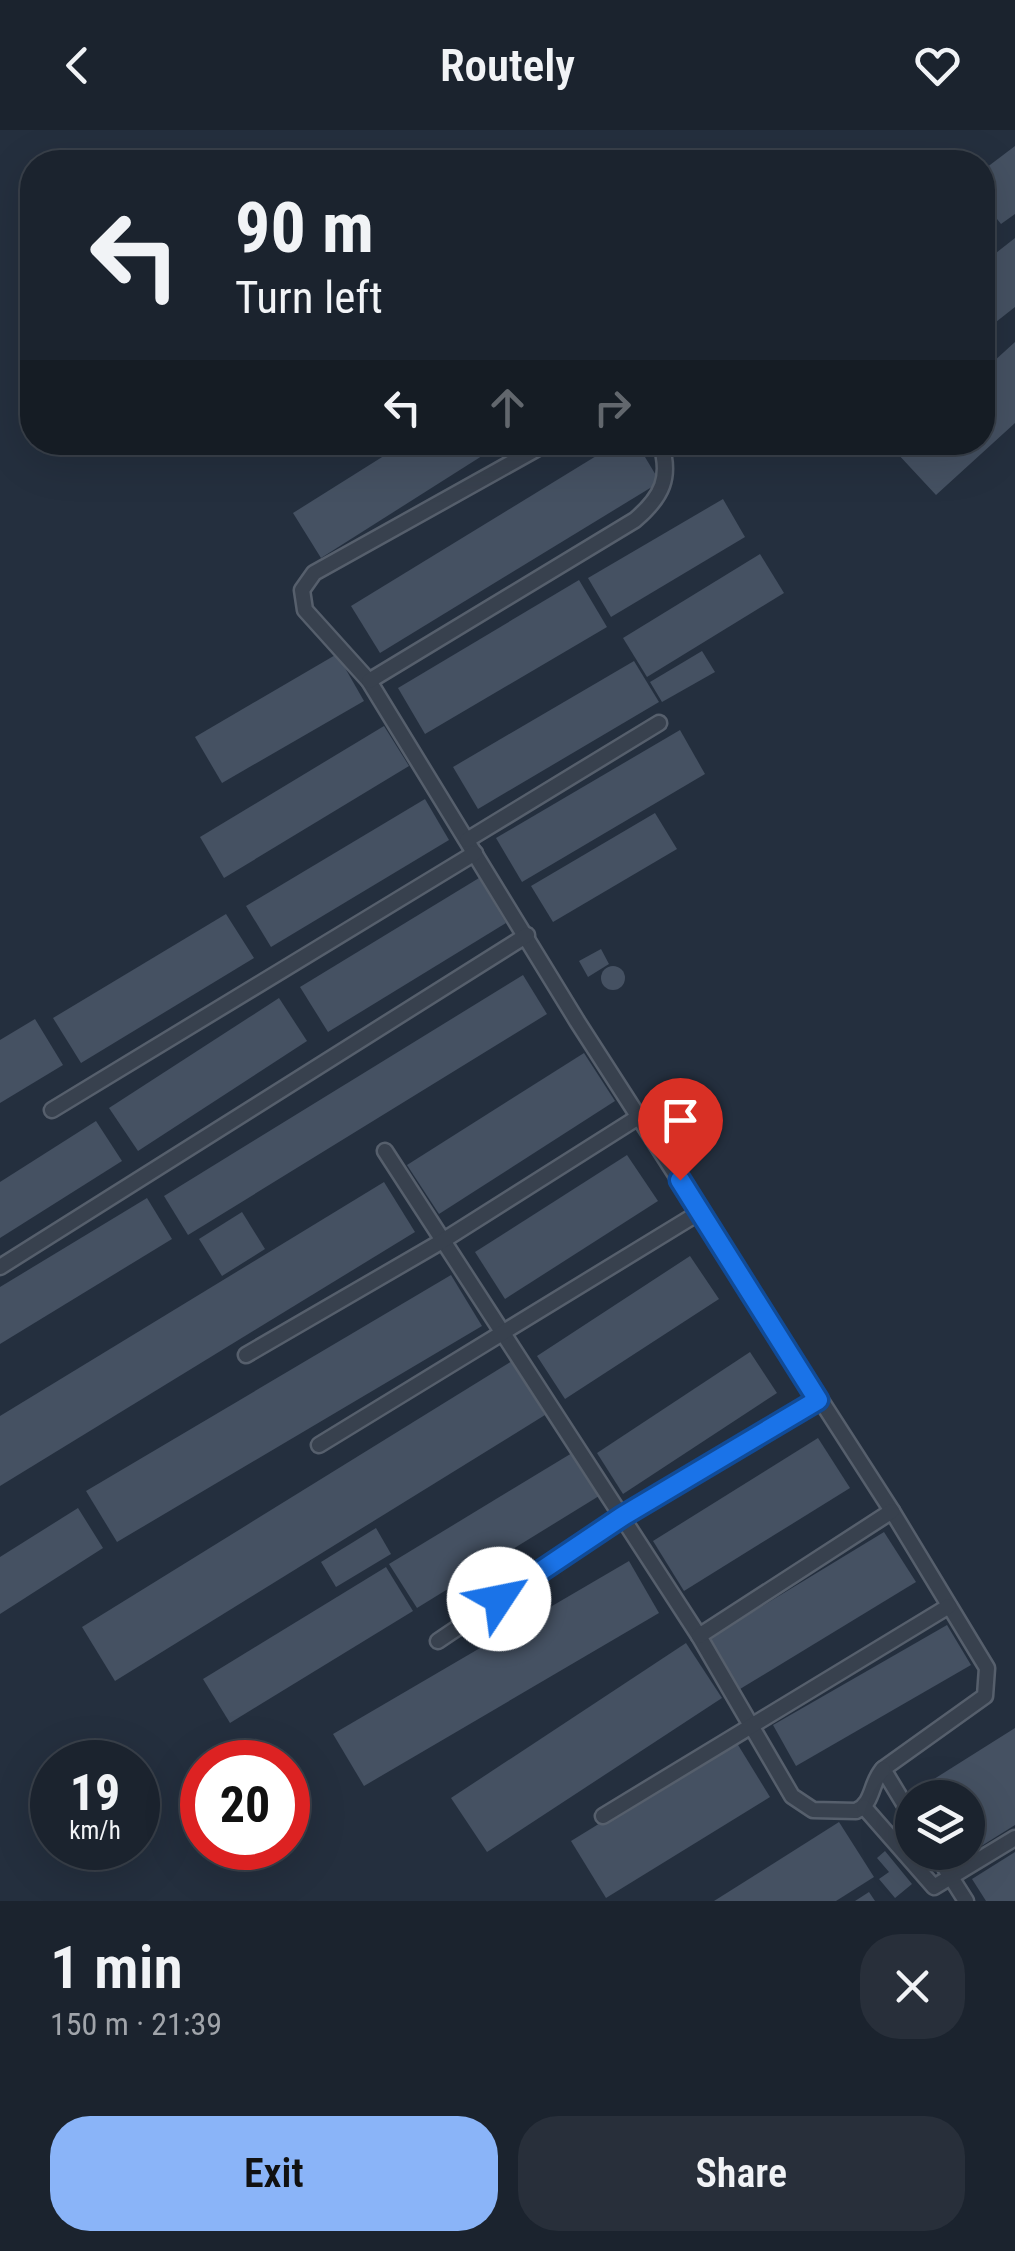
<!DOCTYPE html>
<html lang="en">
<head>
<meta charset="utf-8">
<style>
  :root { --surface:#1b232e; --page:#282f3a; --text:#f1f3f6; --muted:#a0a4aa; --line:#39404a; --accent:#8ab4f8 }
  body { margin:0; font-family:"Roboto Condensed",sans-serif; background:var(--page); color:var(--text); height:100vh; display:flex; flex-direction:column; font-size:38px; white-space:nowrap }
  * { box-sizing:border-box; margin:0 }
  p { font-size:32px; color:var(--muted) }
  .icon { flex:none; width:55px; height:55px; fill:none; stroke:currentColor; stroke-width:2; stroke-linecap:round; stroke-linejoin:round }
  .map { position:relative; height:1771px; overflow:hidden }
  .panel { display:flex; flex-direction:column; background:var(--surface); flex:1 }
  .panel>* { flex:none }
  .banner { position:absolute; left:20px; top:20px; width:975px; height:305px; border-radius:40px; box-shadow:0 10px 40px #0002,0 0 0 2px var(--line); background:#1b232e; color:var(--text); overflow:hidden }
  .buttons { position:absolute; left:895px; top:1650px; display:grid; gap:20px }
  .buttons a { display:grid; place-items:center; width:90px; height:90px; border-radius:50%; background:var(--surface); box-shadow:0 10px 40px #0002,0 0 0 2px var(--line); font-size:50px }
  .speed { position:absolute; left:30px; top:1610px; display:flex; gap:20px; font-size:50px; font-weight:700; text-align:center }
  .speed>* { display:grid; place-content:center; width:130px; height:130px; border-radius:50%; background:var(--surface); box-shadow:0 10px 40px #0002,0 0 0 2px var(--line); line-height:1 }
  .speed small { font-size:25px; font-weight:400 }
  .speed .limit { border:15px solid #d22; background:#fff; color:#111 }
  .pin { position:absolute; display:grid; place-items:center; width:85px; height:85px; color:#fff; margin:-102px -42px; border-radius:50% 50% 50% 0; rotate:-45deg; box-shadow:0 0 10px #0007 }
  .pin .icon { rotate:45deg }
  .me { position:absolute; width:110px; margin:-55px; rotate:56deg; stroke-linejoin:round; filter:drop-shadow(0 0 8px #0008) }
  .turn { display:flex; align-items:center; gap:35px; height:210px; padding:0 50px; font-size:45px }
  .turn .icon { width:130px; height:130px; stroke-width:2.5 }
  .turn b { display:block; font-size:70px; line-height:85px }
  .lanes { display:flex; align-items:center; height:95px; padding:0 50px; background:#0003; justify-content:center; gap:50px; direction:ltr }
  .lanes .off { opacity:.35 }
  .round { display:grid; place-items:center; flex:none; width:105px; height:105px; border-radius:40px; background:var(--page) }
  .overview { display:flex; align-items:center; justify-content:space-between; height:170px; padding:0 50px }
  h1 { font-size:60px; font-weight:600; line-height:75px }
  .button { display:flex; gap:20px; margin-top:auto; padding:20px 50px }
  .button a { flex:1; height:115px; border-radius:40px; background:var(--accent); color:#111; font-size:40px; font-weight:600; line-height:115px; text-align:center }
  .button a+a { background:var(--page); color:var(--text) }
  header { display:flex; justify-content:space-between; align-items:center; height:130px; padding:0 50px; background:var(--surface); font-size:45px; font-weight:600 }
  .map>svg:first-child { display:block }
  .building { fill:#455162 }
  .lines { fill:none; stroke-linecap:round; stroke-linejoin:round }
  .lane-casing { stroke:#565f6c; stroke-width:19 }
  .lane { stroke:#38414e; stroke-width:14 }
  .route-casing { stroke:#114b97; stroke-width:25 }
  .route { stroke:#1a73e8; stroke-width:18 }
</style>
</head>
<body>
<header><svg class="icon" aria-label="back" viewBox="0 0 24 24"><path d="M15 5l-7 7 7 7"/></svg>Routely<svg class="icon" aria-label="heart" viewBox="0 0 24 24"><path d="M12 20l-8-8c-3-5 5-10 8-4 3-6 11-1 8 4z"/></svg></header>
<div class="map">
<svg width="1015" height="1771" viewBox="0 0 1015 1771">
  <rect width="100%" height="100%" fill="#242f3e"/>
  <g class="building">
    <polygon points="1015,16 1015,84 1001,94 982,70 982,41"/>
    <polygon points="1015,108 1015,177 982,203 982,134"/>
    <polygon points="1015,212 1015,293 936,365 896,322 906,312 982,312 982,242"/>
    <polygon points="406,312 504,312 321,428 293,383"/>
    <polygon points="619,312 636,312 660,352 380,523 351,476"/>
    <polygon points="723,369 745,407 611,487 588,448"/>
    <polygon points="760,424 784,463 647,547 623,508"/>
    <polygon points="579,450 607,497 425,604 398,558"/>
    <polygon points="702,521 715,542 662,572 650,552"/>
    <polygon points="337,524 364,571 222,653 195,607"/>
    <polygon points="634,531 659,572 478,679 453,637"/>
    <polygon points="384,596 409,636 224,748 200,707"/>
    <polygon points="680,600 705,644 522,752 496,708"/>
    <polygon points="425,669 449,710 271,817 246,776"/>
    <polygon points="655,683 677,719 553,792 531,756"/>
    <polygon points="479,748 506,793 328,902 300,857"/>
    <polygon points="226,784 254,828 81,933 53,888"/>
    <polygon points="601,819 609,834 588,847 579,831"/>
    <circle cx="613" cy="848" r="12"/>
    <polygon points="523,845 547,884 188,1105 164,1066"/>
    <polygon points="279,868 307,911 138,1021 109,978"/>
    <polygon points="35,889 63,935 0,973 0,910"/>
    <polygon points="584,923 615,971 439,1084 407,1035"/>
    <polygon points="96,991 122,1031 0,1108 0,1052"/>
    <polygon points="627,1025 658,1071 505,1169 475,1122"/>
    <polygon points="384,1052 415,1102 0,1356 0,1286"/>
    <polygon points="147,1068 172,1109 0,1214 0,1157"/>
    <polygon points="242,1082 265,1119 222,1146 199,1109"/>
    <polygon points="690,1126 719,1169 565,1269 537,1226"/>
    <polygon points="451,1145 482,1196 117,1412 86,1361"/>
    <polygon points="750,1222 777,1263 623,1364 597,1323"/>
    <polygon points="512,1231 545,1285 115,1551 82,1497"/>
    <polygon points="818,1308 850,1358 684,1461 653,1411"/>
    <polygon points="572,1323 599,1366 417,1478 389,1434"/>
    <polygon points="78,1378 103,1418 0,1484 0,1427"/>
    <polygon points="376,1398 391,1424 336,1457 321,1432"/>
    <polygon points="884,1402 916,1452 740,1559 708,1509"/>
    <polygon points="629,1431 659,1483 364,1656 333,1604"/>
    <polygon points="386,1437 413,1481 230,1593 203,1549"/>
    <polygon points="947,1495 971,1535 796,1636 773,1595"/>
    <polygon points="686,1513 722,1568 487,1722 451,1668"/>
    <polygon points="1015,1598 1015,1695 959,1730 954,1722 968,1722 968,1668 919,1668 915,1661"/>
    <polygon points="735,1610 770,1667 606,1768 571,1711"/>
    <polygon points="839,1692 874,1747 836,1771 714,1771"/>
    <polygon points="885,1721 912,1754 895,1768 879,1749 889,1742 877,1728"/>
    <polygon points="1015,1722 1015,1771 986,1771 972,1749"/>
    <polygon points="869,1762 875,1771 855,1771"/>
  </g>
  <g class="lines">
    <defs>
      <g id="lane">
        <polyline points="549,312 314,443 302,460 305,480 369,551 577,891 892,1381 987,1538 985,1566 883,1639 912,1687"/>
        <path d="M369,551L635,390C662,367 672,347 660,312"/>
        <polyline points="467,710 659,593"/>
        <polyline points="52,980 475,723"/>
        <path d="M385,1021L699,1506L792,1666L813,1680L856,1681C874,1673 870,1653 883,1639"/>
        <polyline points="0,1137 527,805"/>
        <polyline points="246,1225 444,1110 640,986"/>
        <polyline points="319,1315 700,1082"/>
        <polyline points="699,1506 892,1381"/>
        <polyline points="438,1511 623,1386 818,1270"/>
        <polyline points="864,1677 934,1757 1015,1708"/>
        <polyline points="603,1686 949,1476"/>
        <polyline points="935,1722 966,1771"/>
      </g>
    </defs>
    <use href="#lane" class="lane-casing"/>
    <use href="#lane" class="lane"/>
  </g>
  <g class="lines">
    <defs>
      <polyline id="route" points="499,1469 623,1386 818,1270 680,1050"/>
    </defs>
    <use href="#route" class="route-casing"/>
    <use href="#route" class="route"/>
  </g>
</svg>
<div class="buttons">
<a><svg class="icon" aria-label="layers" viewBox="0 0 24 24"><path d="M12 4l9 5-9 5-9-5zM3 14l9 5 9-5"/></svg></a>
</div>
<div class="speed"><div>19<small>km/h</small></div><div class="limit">20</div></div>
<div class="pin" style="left:680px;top:1050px;background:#d93025"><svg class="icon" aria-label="arrive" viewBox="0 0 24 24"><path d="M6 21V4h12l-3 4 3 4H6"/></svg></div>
<svg class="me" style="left:499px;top:1469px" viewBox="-20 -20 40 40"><circle r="19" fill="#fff"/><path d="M0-13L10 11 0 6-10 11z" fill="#1a73e8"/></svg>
<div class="banner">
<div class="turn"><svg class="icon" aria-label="left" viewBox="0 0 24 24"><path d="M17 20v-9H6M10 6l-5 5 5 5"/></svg><div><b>90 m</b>Turn left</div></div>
<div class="lanes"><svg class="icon" aria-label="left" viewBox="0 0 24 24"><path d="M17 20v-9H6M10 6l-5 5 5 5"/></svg><svg class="icon off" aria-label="ahead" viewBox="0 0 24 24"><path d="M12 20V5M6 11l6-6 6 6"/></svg><svg class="icon off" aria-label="right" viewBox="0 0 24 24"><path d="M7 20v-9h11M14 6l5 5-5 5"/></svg></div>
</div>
</div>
<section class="panel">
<div class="overview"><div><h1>1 min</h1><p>150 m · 21:39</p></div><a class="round"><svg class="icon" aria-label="close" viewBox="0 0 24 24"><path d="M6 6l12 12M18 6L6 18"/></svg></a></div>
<div class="button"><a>Exit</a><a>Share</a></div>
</section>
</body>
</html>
